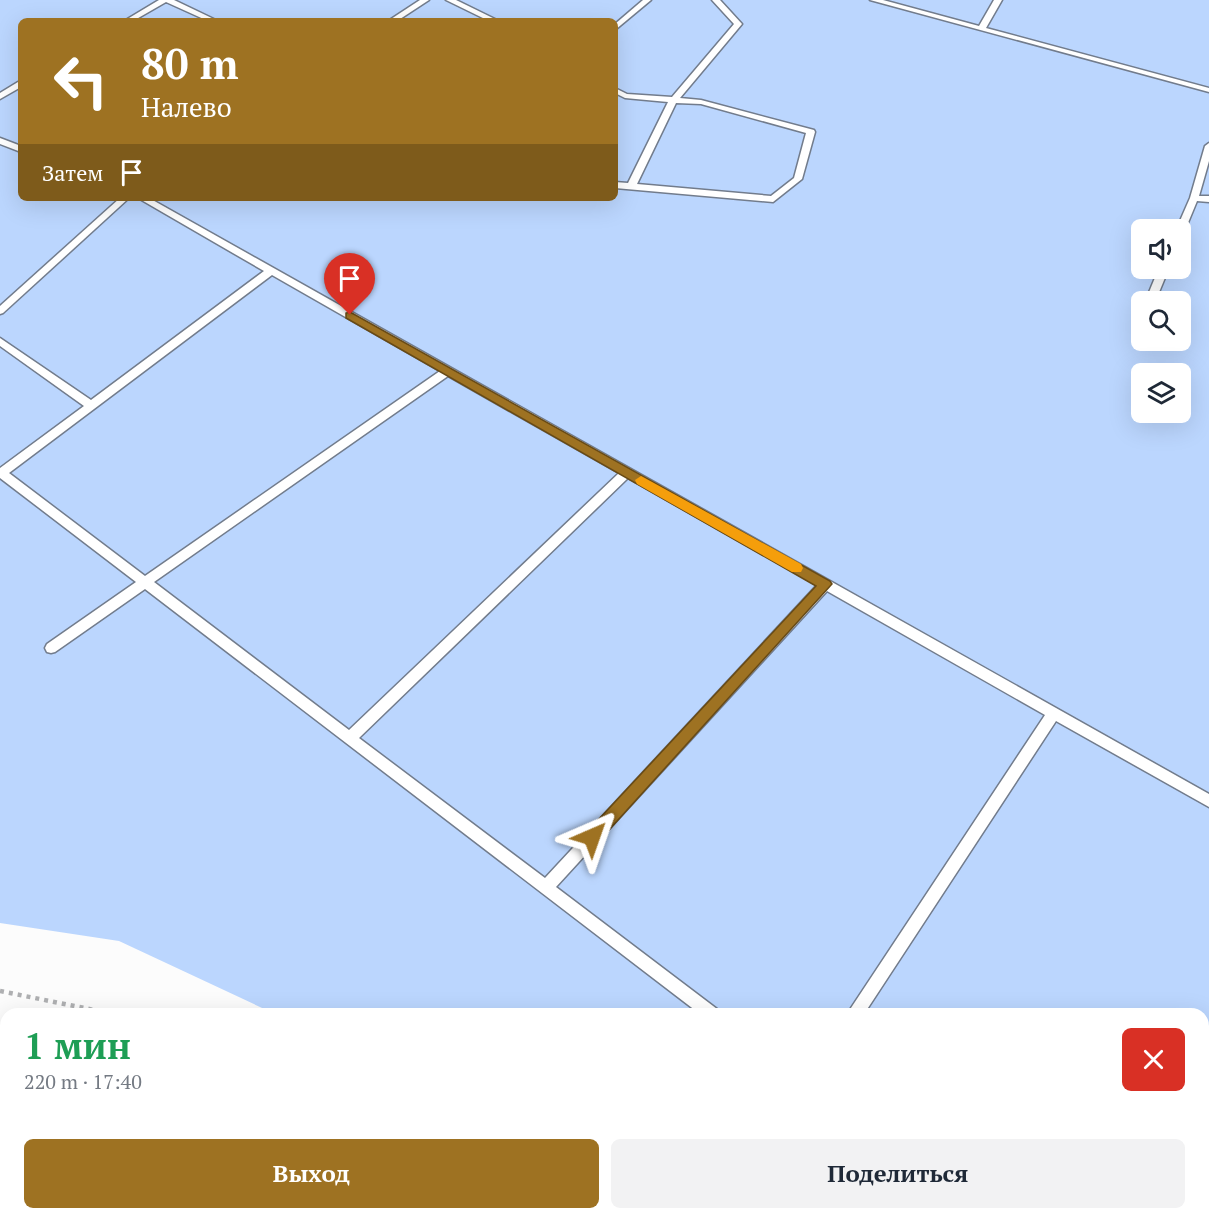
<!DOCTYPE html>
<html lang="ru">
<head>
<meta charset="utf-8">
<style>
  :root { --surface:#fff; --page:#f2f2f3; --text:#1f2937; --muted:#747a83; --accent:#9e7222 }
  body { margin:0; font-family:"PT Serif",serif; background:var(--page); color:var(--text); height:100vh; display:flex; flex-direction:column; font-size:22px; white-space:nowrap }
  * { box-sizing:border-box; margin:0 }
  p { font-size:20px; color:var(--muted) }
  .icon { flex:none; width:33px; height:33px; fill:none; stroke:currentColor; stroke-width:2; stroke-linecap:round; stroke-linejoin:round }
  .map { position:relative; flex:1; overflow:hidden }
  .drawer { position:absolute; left:0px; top:1008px; width:1209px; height:212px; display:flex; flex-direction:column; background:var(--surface); border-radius:18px 18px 0 0; box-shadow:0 6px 24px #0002 }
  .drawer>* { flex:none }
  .banner { position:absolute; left:18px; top:18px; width:600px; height:183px; border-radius:9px; box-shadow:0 6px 24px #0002; background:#9e7222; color:#fff; overflow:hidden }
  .fabs { position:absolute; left:1131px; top:219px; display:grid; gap:12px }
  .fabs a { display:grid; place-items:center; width:60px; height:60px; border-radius:9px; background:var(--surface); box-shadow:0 6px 24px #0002; font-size:30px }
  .pin { position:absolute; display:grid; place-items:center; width:51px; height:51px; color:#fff; margin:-62px -26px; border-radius:50% 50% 50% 0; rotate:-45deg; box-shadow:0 0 6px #0007 }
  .pin .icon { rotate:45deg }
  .me { position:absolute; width:66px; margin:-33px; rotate:43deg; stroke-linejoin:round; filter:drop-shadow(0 0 4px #0008) }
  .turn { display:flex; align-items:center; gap:21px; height:126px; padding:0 24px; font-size:27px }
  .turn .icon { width:78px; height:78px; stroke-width:2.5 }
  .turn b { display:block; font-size:42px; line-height:51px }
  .then { display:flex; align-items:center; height:57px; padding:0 24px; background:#0003; gap:12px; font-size:22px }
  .round { display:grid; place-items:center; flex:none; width:63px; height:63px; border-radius:9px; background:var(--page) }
  .overview { display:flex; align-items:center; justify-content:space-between; height:102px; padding:0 24px }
  h1 { font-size:36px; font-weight:600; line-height:45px; color:#1e9e55 }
  .cta { display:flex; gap:12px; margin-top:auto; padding:12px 24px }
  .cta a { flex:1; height:69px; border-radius:9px; background:var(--accent); color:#fff; font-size:24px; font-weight:600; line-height:69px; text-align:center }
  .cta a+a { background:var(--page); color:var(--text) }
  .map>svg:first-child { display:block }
  .built { fill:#eff5ff }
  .green { fill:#bbd6fe; fill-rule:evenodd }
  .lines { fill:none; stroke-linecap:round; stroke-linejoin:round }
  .service-casing { stroke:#727c8c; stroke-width:3 }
  .path { stroke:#afb0b2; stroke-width:4.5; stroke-dasharray:4 5; stroke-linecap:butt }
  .service { fill:#fff; fill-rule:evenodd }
  .route { fill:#9e7222; stroke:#674a16; stroke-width:1.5 }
  .slow { fill:#f59e0b }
</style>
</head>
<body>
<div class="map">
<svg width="1209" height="1219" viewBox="0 0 1209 1219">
  <rect width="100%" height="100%" fill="#fcfcfc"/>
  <polygon class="built" points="0,1132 6,1134 6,1214 206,1214 217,1219 0,1219"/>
  <path class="green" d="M0,0H1209V1219H709L698,1214H1203V1014H275L119,941L0,923ZM21,21H615V198H21ZM1142,230H1180V268H1142ZM1142,302H1180V340H1142ZM1142,374H1180V412H1142Z"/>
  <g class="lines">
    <defs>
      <g id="service">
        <polygon points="159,0 174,0 218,21 208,21 166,2 133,21 124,21"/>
        <polygon points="420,0 429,0 397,21 388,21"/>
        <polygon points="446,0 456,0 499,21 489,21"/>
        <polygon points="643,0 651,0 615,30 615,24"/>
        <path d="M712,0H720L742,24L680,98L701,100L814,130L815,132L802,179L773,202L615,188V182L628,183L668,102L625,98L615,93V88L627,94L672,97L734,24ZM676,103L701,104L806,133L794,178L771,196L637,184Z"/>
        <polygon points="870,0 883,0 979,26 994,0 1002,0 986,28 1209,88 1209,92"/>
        <polygon points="18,82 21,82 21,87 0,99 0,93"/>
        <polygon points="0,138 21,146 21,152 0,144"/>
        <polygon points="1209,143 1209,161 1199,196 1209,196 1209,202 1197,201 1185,230 1180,233 1180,230 1176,230 1190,198 1205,146"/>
        <polygon points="120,198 129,198 3,313 0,314 0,306"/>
        <path d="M138,198H149L1209,794V807L1056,721L864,1014H847L1045,715L827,591L556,887L717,1009L720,1014H700L145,589L55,652L51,653L47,652L45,648L47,644L136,582L0,478V468L84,406L0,346V338L91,400L264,271ZM272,275L440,371L145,576L9,473ZM448,376L619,473L349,730L154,582ZM628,478L817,585L545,878L359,738Z"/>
        <polygon points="1159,268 1169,268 1155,302 1145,302"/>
        <polygon points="966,1214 987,1214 989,1219 968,1219"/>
      </g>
    </defs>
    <use href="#service" class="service-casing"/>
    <g class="path">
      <polyline points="0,991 114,1014"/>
      <polyline points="526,1214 537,1219"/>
    </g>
    <use href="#service" class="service"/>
  </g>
  <polygon class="route" points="350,312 830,581 832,584 598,842 592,844 587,842 585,837 587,832 816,586 346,318 346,313"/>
  <polygon class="slow" points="641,476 801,564 803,568 801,572 792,572 637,484 635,480"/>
</svg>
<div class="fabs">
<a><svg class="icon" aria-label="sound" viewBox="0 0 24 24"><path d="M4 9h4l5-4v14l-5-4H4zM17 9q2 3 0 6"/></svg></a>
<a><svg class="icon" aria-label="search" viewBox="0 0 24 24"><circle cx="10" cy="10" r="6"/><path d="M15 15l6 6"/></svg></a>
<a><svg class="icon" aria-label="layers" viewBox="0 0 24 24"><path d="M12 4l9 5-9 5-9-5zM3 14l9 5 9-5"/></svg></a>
</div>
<div class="pin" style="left:350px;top:315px;background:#d93025"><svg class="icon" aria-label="arrive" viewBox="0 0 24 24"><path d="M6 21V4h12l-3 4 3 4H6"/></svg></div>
<svg class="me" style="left:592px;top:837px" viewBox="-20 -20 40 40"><path d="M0-17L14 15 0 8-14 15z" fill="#9e7222" stroke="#fff" stroke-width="4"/></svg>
<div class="banner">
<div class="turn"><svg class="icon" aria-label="left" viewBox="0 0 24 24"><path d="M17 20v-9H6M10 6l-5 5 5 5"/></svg><div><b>80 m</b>Налево</div></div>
<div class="then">Затем<svg class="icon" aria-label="arrive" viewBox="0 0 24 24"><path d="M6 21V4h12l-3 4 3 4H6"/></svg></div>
</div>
<section class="drawer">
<div class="overview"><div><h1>1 мин</h1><p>220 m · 17:40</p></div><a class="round" style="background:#d93025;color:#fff"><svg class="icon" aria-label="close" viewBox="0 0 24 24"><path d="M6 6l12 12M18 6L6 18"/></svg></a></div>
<div class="cta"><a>Выход</a><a>Поделиться</a></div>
</section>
</div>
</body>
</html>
